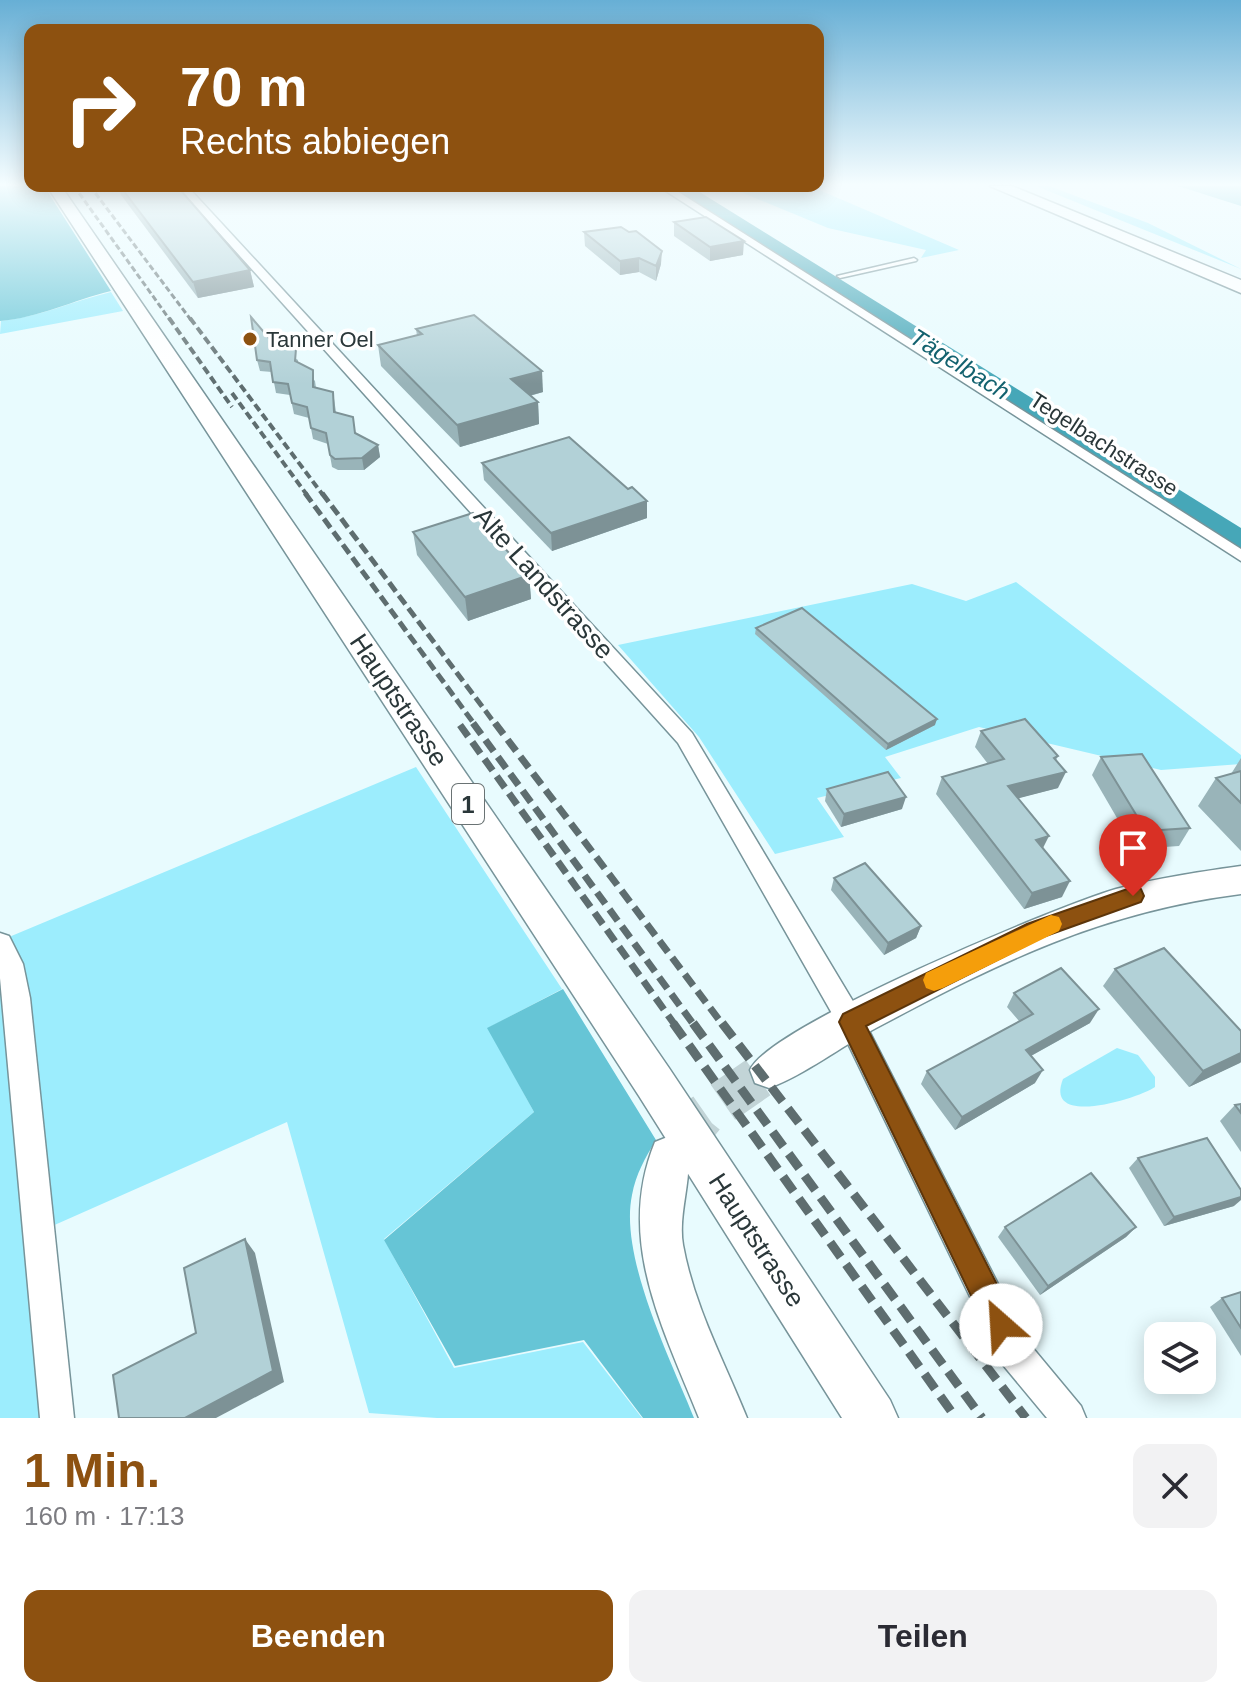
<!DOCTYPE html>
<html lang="de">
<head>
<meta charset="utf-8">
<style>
  :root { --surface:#fff; --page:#f2f2f3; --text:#2b2b33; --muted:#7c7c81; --accent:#8d5110 }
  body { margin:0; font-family:Helvetica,sans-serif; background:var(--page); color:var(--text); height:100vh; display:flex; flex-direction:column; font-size:30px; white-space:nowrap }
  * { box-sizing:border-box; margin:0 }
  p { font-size:26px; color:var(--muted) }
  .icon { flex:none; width:44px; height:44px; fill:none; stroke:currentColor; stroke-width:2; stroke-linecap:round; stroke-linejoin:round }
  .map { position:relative; height:1418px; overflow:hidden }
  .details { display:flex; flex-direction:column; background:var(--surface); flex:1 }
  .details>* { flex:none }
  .guide { position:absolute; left:24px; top:24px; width:800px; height:168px; border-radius:16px; box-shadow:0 4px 20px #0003; background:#8d5110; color:#fff; overflow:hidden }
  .fabs { position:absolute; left:1144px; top:1322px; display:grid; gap:16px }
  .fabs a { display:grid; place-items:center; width:72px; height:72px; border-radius:16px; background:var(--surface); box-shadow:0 4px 20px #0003; font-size:40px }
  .pin { position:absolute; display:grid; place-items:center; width:68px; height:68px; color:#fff; margin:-82px -34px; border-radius:50% 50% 50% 0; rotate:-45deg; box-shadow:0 0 8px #0007 }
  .pin .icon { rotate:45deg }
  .me { position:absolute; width:88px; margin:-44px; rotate:334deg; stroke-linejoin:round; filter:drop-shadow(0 0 6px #0008) }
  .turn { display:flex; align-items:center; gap:28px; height:168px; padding:0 24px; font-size:36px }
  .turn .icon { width:104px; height:104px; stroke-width:2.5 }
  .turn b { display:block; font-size:56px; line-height:68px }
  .round { display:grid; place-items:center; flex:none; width:84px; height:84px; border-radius:16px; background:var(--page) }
  .summary { display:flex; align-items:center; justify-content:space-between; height:136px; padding:0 24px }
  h1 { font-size:48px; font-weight:800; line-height:60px; color:var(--accent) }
  .button { display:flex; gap:16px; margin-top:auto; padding:16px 24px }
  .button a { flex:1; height:92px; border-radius:16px; background:var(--accent); color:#fff; font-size:32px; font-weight:800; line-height:92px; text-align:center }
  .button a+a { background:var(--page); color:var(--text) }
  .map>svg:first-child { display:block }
  .green { fill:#9cedfd }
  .forest { fill:#66c5d6 }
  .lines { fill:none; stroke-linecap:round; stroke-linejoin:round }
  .river { fill:#46a7b8; fill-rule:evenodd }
  .secondary-tunnel { stroke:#c2d4d7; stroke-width:43; stroke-dasharray:43 21; stroke-linecap:butt }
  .lane-casing { stroke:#77949a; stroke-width:3 }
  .street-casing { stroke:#77949a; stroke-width:3 }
  .secondary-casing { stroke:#77949a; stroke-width:3 }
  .primary-casing { stroke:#77949a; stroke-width:3 }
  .highway-casing { stroke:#77949a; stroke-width:3 }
  .lane { fill:#fff; fill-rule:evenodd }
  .street { fill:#fff; fill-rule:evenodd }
  .secondary { fill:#fff; fill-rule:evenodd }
  .primary { fill:#fff; fill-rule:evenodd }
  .highway { fill:#fff; fill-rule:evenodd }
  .rail-far4 { stroke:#5e6d6f; stroke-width:3; stroke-dasharray:6 3; stroke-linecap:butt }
  .rail-far3 { stroke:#5e6d6f; stroke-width:4; stroke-dasharray:8 4; stroke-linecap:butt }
  .rail-far2 { stroke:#5e6d6f; stroke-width:5; stroke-dasharray:11 5; stroke-linecap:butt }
  .rail-far1 { stroke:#5e6d6f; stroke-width:7; stroke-dasharray:14 7; stroke-linecap:butt }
  .rail { stroke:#5e6d6f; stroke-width:9; stroke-dasharray:18 9; stroke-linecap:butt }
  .wall { fill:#99b4b9 }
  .shaded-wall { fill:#7d9296 }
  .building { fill:#b2d1d7; stroke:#7d9296; stroke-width:2 }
  .route { fill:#8d5110; stroke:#5c350a; stroke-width:2 }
  .slow { fill:#f59e0b }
  .poi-dot { fill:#8d5110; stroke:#fff; stroke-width:3 }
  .labels { text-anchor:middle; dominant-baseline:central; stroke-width:7; stroke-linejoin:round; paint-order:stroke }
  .far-poi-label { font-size:22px; fill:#2a3739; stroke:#fff; text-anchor:start }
  .far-street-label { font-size:22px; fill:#2a3739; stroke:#fff }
  .far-water-label { font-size:24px; font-style:italic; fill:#13626f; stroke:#fff }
  .shield { fill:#fff; stroke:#6a7374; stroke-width:2 }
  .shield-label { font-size:24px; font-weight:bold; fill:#2a3739 }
  .street-label { font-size:26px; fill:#2a3739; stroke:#fff }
</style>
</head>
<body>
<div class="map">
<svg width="1241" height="1418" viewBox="0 0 1241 1418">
  <rect width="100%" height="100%" fill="#e8fbfe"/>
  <g class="green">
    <polygon points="726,186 810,186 959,250 921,258 926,250 828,228"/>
    <polygon points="1036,186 1049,186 1148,223 1241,269"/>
    <path d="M111,292L123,311L0,334L1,321C39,317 73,301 111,292Z"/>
    <polygon points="1016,582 1241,755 1241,764 1161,770 979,727 885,757 901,778 817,798 844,837 775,854 699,737 618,645 912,584 966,601"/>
    <polygon points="416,767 562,989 488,1028 534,1112 384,1239 454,1368 583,1342 642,1418 437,1418 369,1413 287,1122 50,1227 9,937"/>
    <polygon points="0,955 42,1418 0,1418"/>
    <path d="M1117,1048L1138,1055L1155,1077V1087C1139,1098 1043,1129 1063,1079Z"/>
  </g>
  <g class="forest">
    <path d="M0,186H44L111,291C74,300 38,318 0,321Z"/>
    <polygon points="1178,186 1241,186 1241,206"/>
    <path d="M563,989L656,1140C645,1158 636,1174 632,1195C619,1257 671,1360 694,1418H643L584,1340L455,1366L384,1240L534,1112L487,1028Z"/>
  </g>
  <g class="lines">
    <polygon class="river" points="669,186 690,186 1241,528 1241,551 1230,549"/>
    <polyline class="secondary-tunnel" points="678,1147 703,1116 769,1070"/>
    <defs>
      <polygon id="lane" points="914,258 917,260 916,261 840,278 837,276"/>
      <g id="street">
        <polygon points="177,186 187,186 692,733 860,1013 1027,1341 1081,1406 1086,1418 1047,1418 1003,1365 842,1031 678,743"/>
        <polygon points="658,186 669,186 1241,549 1241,561"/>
        <polygon points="0,933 9,936 23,964 30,998 74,1418 40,1418 0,978"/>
      </g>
      <g id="secondary">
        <path d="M1241,866V894C1100,912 1000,962 876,1028C840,1047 806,1074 769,1088L755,1083L750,1070C769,1026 1058,906 1116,889C1157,878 1199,872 1241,866Z"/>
        <path d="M670,1136L685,1142C696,1171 677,1211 683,1245C694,1306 724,1361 747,1418H699C663,1328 615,1239 655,1142Z"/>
      </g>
      <polygon id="primary" points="47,186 61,186 669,1068 890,1400 898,1418 842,1418 639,1096"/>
      <polygon id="highway" points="990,186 1012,186 1241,280 1241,293"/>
    </defs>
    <use href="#lane" class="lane-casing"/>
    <use href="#street" class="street-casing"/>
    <use href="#secondary" class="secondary-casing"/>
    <use href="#primary" class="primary-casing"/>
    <use href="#highway" class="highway-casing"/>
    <use href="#lane" class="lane"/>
    <use href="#street" class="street"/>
    <use href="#secondary" class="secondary"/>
    <use href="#primary" class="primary"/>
    <use href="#highway" class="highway"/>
    <g class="rail-far4">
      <polyline points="74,186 170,320"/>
      <polyline points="90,186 191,320"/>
    </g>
    <g class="rail-far3">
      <polyline points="169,318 232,407"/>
      <polyline points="190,318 323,495"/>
      <polyline points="232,393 307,495"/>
    </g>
    <g class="rail-far2">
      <polyline points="305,493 475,725"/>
      <polyline points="322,493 496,725"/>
    </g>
    <g class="rail-far1">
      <polyline points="473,723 694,1025"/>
      <polyline points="495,723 723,1025"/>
      <polyline points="460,725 675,1025"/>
    </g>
    <g class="rail">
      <polyline points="673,1023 956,1418"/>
      <polyline points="693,1023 982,1418"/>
      <polyline points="722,1023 1026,1418"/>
    </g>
  </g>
  <g class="wall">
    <polygon points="118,186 177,186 250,270 254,287 198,298 121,195"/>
    <polygon points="674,222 743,255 710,261 674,236"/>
    <polygon points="584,232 661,264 656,281 639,272 620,275 585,246"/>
    <polygon points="416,329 543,392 530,396 538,402 539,424 460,447 381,366 378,345 417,336"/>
    <polygon points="274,344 298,360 298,362 315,381 316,388 333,392 336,412 356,433 378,445 380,457 364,470 338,470 332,467 328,444 313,439 309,418 294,414 290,395 276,393 272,372 260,371 257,360"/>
    <polygon points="482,463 628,489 647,518 552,551 484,480"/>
    <polygon points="413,532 529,575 531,599 468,621 417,555"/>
    <polygon points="756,628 935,725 886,750 755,634"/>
    <polygon points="981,731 1058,756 1056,760 1058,788 1018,798 1043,848 1062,897 1024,909 936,794 942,777 988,764 975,747"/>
    <polygon points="1101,757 1190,828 1179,846 1135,849 1092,775"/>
    <polygon points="1241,758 1241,851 1198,806 1216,778 1231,774"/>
    <polygon points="827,789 902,809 841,827 825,801"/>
    <polygon points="834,878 921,926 916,938 884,955 831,890"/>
    <polygon points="1115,969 1241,1031 1241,1062 1189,1087 1103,986"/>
    <polygon points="1014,993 1090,1023 1031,1056 1035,1083 955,1130 921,1084 927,1071 1019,1021 1007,1007"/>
    <polygon points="1241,1104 1241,1152 1220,1121 1235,1105"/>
    <polygon points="1138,1158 1234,1206 1164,1226 1129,1168"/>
    <polygon points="1005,1227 1136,1227 1126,1237 1040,1295 998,1237"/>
    <polygon points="1241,1292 1241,1356 1210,1307 1222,1298"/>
  </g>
  <g class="shaded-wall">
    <polygon points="744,241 743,255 710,261 710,247"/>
    <polygon points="662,251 661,264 656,281 656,266"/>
    <polygon points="639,258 639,272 620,275 620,261"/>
    <polygon points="250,270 254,287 198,298 193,282"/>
    <polygon points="542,371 543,392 513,400 511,379"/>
    <polygon points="538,402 539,424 460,447 457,425"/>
    <polygon points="378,445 380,457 364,470 362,458"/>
    <polygon points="647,501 647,518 552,551 551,533"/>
    <polygon points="529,575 531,599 468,621 465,597"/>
    <polygon points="937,719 935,725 886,750 888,744"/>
    <polygon points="1066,772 1058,788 1001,803 1008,786"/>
    <polygon points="906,797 902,809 841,827 844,814"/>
    <polygon points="1049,836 1041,852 1036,840"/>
    <polygon points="1070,881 1062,897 1024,909 1032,893"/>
    <polygon points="921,926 916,938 884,955 888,943"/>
    <polygon points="1099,1009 1090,1023 1018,1063 1026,1050"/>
    <polygon points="1241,1053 1241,1062 1240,1063 1189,1087 1203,1071"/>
    <polygon points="1043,1070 1035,1083 955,1130 962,1117"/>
    <polygon points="1241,1197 1241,1200 1234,1206 1164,1226 1174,1217"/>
    <polygon points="1136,1227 1126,1237 1040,1295 1048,1286"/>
    <polygon points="245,1239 255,1253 284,1382 216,1418 185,1418"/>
  </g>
  <g class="building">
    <polygon points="120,186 177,186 250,270 193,282"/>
    <polygon points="706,217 744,241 710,247 674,222"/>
    <polygon points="621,227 629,232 636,231 662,251 656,266 639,258 620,261 584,232"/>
    <polygon points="474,315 542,371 511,379 538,402 457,425 378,345 422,334 416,329"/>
    <polygon points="251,317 274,344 296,349 295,361 313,370 313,387 333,392 334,412 353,417 355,433 378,445 362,458 335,459 330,455 326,433 311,428 307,407 292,403 288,384 273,382 270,362 257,360"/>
    <polygon points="569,437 628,489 632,487 647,501 551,533 482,463"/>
    <polygon points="473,513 529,575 465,597 413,532"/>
    <polygon points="802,608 937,719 888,744 756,628"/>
    <polygon points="1025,719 1058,756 1054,758 1066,772 1008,786 1049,836 1036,840 1070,881 1032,893 942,777 1004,759 981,731"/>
    <polygon points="1142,754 1190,828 1146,831 1101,757"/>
    <polygon points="1241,771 1241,803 1216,778"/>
    <polygon points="888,772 906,797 844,814 827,789"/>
    <polygon points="865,863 921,926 888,943 834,878"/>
    <polygon points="1164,948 1241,1031 1241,1053 1203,1071 1115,969"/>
    <polygon points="1061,968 1099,1009 1026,1050 1043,1070 962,1117 927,1071 1033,1014 1014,993"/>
    <polygon points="1241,1104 1241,1113 1235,1105"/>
    <polygon points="1207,1138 1241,1190 1241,1197 1174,1217 1138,1158"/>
    <polygon points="1091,1173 1136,1227 1048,1286 1005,1227"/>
    <polygon points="245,1239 273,1371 185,1418 119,1418 113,1375 196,1333 184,1268"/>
    <polygon points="1241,1292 1241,1328 1222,1298"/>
  </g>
  <linearGradient id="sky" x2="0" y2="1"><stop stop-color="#67afd5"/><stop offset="0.48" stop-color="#f5fdff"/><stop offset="1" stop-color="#f5fdff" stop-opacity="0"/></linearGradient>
  <rect width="1241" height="384" fill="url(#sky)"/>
  <polygon class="route" points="1133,887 1141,889 1144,896 1141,902 1043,937 866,1026 1012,1314 1016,1325 1012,1335 1001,1340 990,1335 839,1022 843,1014 1027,924"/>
  <polygon class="slow" points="1051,915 1059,917 1062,924 1059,931 943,988 934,991 926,988 923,980 926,973"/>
  <circle class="poi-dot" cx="250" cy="339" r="8"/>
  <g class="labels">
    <g class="far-poi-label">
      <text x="266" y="339">Tanner Oel</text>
    </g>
    <g class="far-street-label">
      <text transform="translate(1104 444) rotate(33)">Tegelbachstrasse</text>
    </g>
    <g class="far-water-label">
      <text transform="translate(960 364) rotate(32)">Tägelbach</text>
    </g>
    <rect class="shield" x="452" y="784" width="32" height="40" rx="6"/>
    <g class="shield-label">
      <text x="468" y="804">1</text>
    </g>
    <g class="street-label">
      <text transform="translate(544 583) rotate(48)">Alte Landstrasse</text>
      <text transform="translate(399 700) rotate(56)">Hauptstrasse</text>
      <text transform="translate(757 1240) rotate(57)">Hauptstrasse</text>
    </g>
  </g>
</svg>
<div class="fabs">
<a><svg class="icon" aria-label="layers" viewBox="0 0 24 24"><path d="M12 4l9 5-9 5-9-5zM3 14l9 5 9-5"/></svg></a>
</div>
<div class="pin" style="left:1133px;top:896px;background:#d93025"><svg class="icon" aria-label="arrive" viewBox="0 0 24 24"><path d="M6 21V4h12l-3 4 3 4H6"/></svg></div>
<svg class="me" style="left:1001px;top:1325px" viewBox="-20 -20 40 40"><circle r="19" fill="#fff"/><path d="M0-13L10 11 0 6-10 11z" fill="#8d5110"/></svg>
<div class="guide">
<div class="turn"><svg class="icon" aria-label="right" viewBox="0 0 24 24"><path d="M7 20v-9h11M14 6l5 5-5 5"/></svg><div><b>70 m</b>Rechts abbiegen</div></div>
</div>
</div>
<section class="details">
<div class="summary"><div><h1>1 Min.</h1><p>160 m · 17:13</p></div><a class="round"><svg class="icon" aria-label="close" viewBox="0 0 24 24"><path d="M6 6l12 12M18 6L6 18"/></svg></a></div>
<div class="button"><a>Beenden</a><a>Teilen</a></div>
</section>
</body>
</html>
